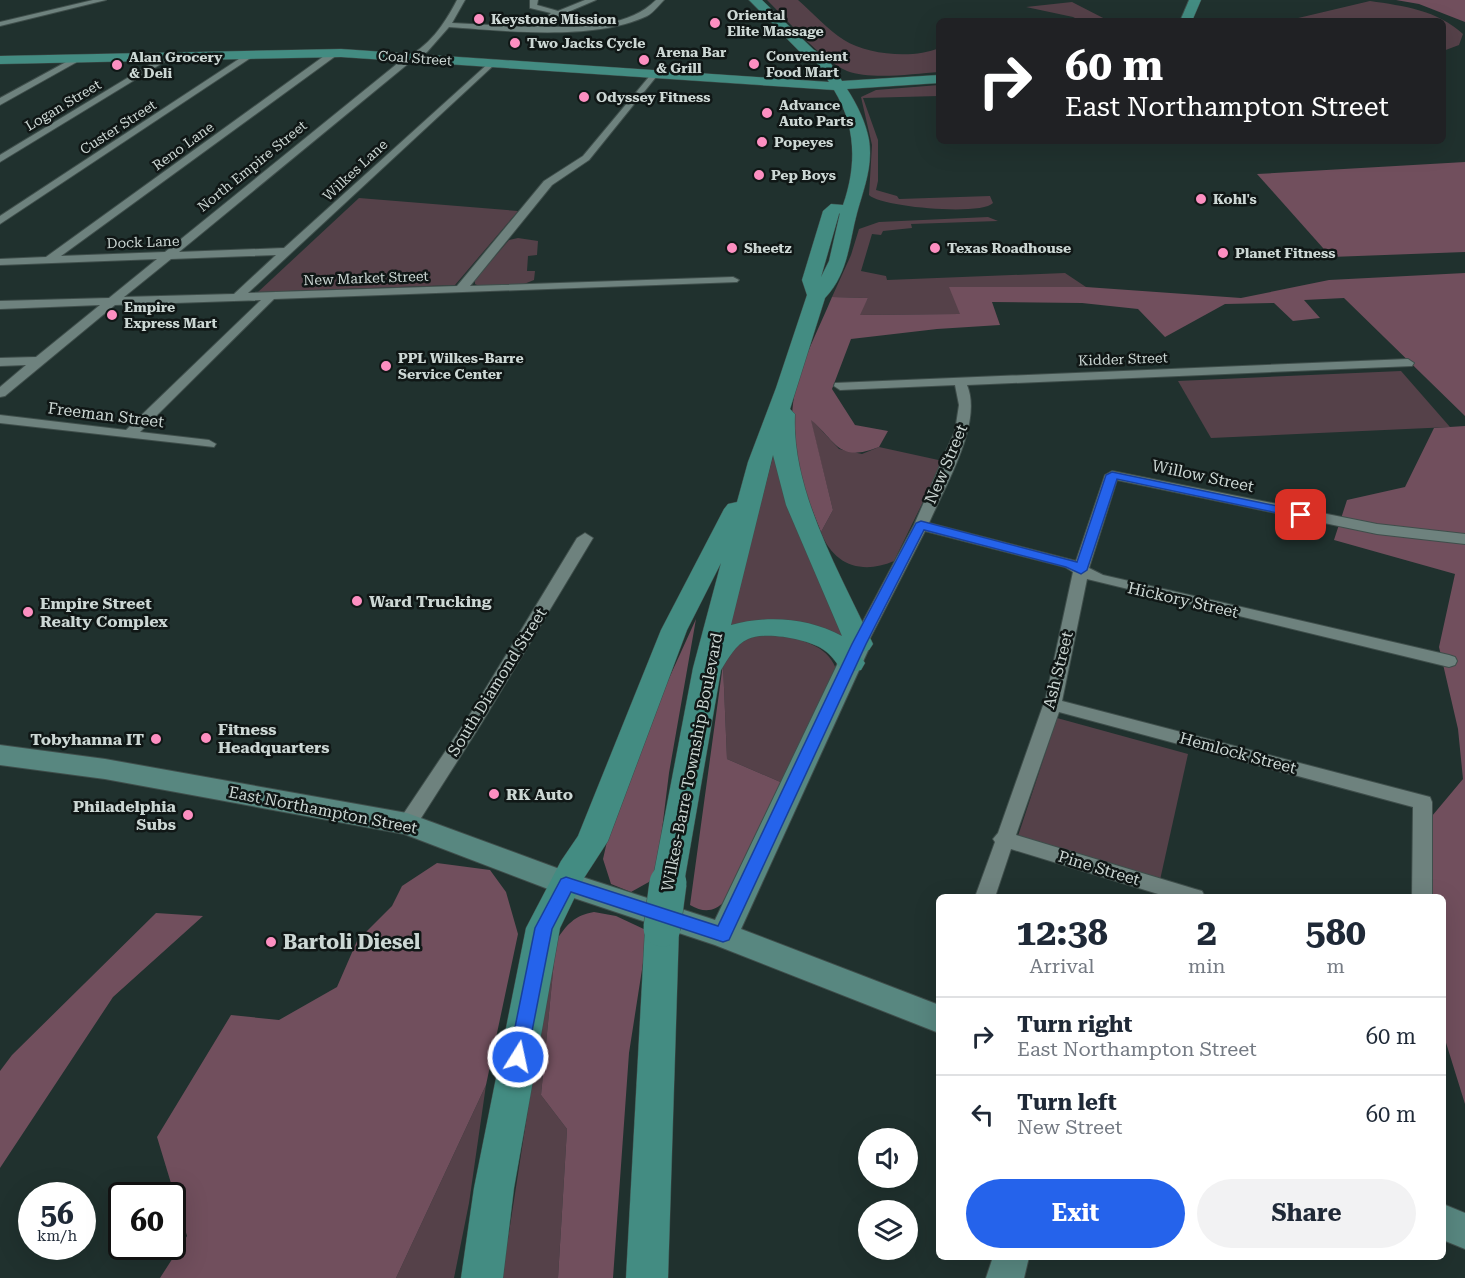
<!DOCTYPE html>
<html lang="en">
<head>
<meta charset="utf-8">
<style>
  :root { --surface:#fff; --page:#f2f2f3; --text:#1f2937; --muted:#747a83; --line:#e0e1e3; --accent:#2563eb }
  body { margin:0; font-family:"Roboto Serif",serif; background:var(--page); color:var(--text); height:100vh; display:flex; flex-direction:column; font-size:22px; white-space:nowrap }
  * { box-sizing:border-box; margin:0 }
  p { font-size:20px; color:var(--muted) }
  .icon { flex:none; width:33px; height:33px; fill:none; stroke:currentColor; stroke-width:2; stroke-linecap:round; stroke-linejoin:round }
  .map { position:relative; flex:1; overflow:hidden }
  .drawer { position:absolute; left:936px; top:894px; width:510px; height:366px; display:flex; flex-direction:column; background:var(--surface); border-radius:9px; box-shadow:0 6px 24px #0002 }
  .drawer>* { flex:none }
  .guide { position:absolute; left:936px; top:18px; width:510px; height:126px; border-radius:9px; box-shadow:0 6px 24px #0002; background:#202124; color:#fff; overflow:hidden }
  .buttons { position:absolute; left:858px; top:1128px; display:grid; gap:12px }
  .buttons a { display:grid; place-items:center; width:60px; height:60px; border-radius:50%; background:var(--surface); box-shadow:0 6px 24px #0002; font-size:30px }
  .speed { position:absolute; left:18px; top:1182px; display:flex; gap:12px; font-size:30px; font-weight:700; text-align:center }
  .speed>* { display:grid; place-content:center; width:78px; height:78px; border-radius:50%; background:var(--surface); box-shadow:0 6px 24px #0002; line-height:1 }
  .speed small { font-size:15px; font-weight:400 }
  .speed .limit { border:3px solid #111; border-radius:9px; background:#fff; color:#111 }
  .pin { position:absolute; display:grid; place-items:center; width:51px; height:51px; color:#fff; margin:-26px; border-radius:12px; box-shadow:0 3px 9px #0006 }
  .me { position:absolute; width:66px; margin:-33px; rotate:10deg; stroke-linejoin:round; filter:drop-shadow(0 0 4px #0008) }
  .turn { display:flex; align-items:center; gap:21px; height:126px; padding:0 30px; font-size:27px }
  .turn .icon { width:78px; height:78px; stroke-width:2.5 }
  .turn b { display:block; font-size:42px; line-height:51px }
  .eta { display:flex; justify-content:space-evenly; align-items:center; height:102px; text-align:center }
  .eta b { font-size:36px; font-weight:700; line-height:42px }
  .action { display:flex; gap:12px; margin-top:auto; padding:12px 30px }
  .action a { flex:1; height:69px; border-radius:36px; background:var(--accent); color:#fff; font-size:24px; font-weight:700; line-height:69px; text-align:center }
  .action a+a { background:var(--page); color:var(--text) }
  ul { padding:0; list-style:none }
  li { display:flex; align-items:center; gap:18px; height:78px; padding:0 30px; border-top:2px solid var(--line) }
  li div { flex:1 }
  li b { display:block; font-size:22px }
  li em { font-style:normal }
  .map>svg:first-child { display:block }
  .green { fill:#554149 }
  .forest { fill:#714f5d }
  .lines { fill:none; stroke-linecap:round; stroke-linejoin:round }
  .street-casing { stroke:#3f4e4b; stroke-width:2 }
  .secondary-casing { stroke:#3f4e4b; stroke-width:2 }
  .primary-casing { stroke:#3f4e4b; stroke-width:1 }
  .street { fill:#6e827e; fill-rule:evenodd }
  .secondary { fill:#588780; fill-rule:evenodd }
  .primary { fill:#438c82; fill-rule:evenodd }
  .primary-bridge-casing { stroke:#3f4e4b; stroke-width:38; stroke-linecap:butt }
  .primary-bridge { stroke:#438c82; stroke-width:37 }
  .route { fill:#2563eb; stroke:#184099; stroke-width:1.5 }
  .poi-dot { fill:#fd8fc1; stroke:#101716; stroke-width:2 }
  .labels { text-anchor:middle; dominant-baseline:central; stroke-width:5; stroke-linejoin:round; paint-order:stroke }
  .far-poi-label { font-size:14px; font-weight:bold; fill:#ccd7d4; stroke:#101716; text-anchor:start }
  .far-street-label { font-size:14px; fill:#ccd7d4; stroke:#101716 }
  .street-label { font-size:16px; fill:#ccd7d4; stroke:#101716 }
  .poi-label { font-size:16px; font-weight:bold; fill:#ccd7d4; stroke:#101716; text-anchor:start }
  .near-poi-label { font-size:20px; font-weight:bold; fill:#ccd7d4; stroke:#101716; text-anchor:start }
</style>
</head>
<body>
<div class="map">
<svg width="1465" height="1278" viewBox="0 0 1465 1278">
  <rect width="100%" height="100%" fill="#20312e"/>
  <g class="green">
    <path d="M767,0H798C813,13 827,29 844,40C867,55 914,59 939,48V72C913,74 870,80 847,71C821,60 787,20 767,0Z"/>
    <path d="M1370,1C1404,6 1437,10 1463,34L1459,45L1443,51V21H1294V19Z"/>
    <polygon points="1072,2 1109,21 1081,21 1073,17 1026,7"/>
    <path d="M939,85V96L863,98L878,140V181L876,190L897,196L899,199L990,196L993,203C981,216 880,207 869,195L872,145L861,97L876,90Z"/>
    <polygon points="359,198 518,211 455,285 258,292"/>
    <polygon points="988,217 998,221 911,224 912,228 883,231 881,235 872,234 861,271 886,276 887,280 1065,273 1086,287 950,287 961,314 859,315 868,298 832,297 851,255 859,229 879,222"/>
    <polygon points="518,238 538,241 537,255 528,256 527,271 535,271 534,280 524,284 479,286 475,284 475,280 509,240"/>
    <polygon points="1401,371 1450,427 1211,438 1178,381"/>
    <path d="M810,418L839,449L862,454L879,447L943,461L894,561C862,575 833,565 821,532L833,510Z"/>
    <polygon points="777,441 845,636 843,640 753,622 729,625"/>
    <path d="M784,635C807,642 830,647 837,672L785,784L727,759L723,664L726,655L750,636Z"/>
    <polygon points="1057,718 1188,754 1160,880 1018,836"/>
    <polygon points="556,941 541,1095 567,1129 558,1278 502,1278 551,960"/>
    <polygon points="486,1085 469,1203 454,1278 396,1278"/>
  </g>
  <g class="forest">
    <polygon points="1396,0 1465,0 1465,22 1419,4"/>
    <polygon points="1465,162 1465,252 1331,257 1257,174"/>
    <path d="M1465,273V416L1344,298L1304,300L1320,318L1293,321L1274,303L1225,304L1165,337L1138,309L1082,303L992,302L1000,325L937,329L851,339L832,389L855,425L888,431L879,447C838,463 837,442 811,420L833,510L821,532C804,490 786,443 794,397C800,363 819,329 832,297L868,298L860,315L960,314L949,287H1086L1241,298L1329,280Z"/>
    <polygon points="1465,426 1465,1104 1443,1033 1443,897 1433,897 1432,816 1463,779 1458,729 1439,647 1455,574 1334,540 1347,500 1405,487 1434,428"/>
    <polygon points="696,619 669,773 656,878 631,892 611,884 603,859 611,824 646,729"/>
    <path d="M723,664L727,759L785,784L725,901C714,912 704,913 690,905Z"/>
    <polygon points="437,863 490,870 506,892 518,934 486,1085 396,1278 160,1278 187,1236 157,1137 231,1015 279,1020 337,987 357,941 392,906 402,886"/>
    <path d="M594,912L616,916L648,931L629,1053L613,1278H558L567,1129L541,1095L556,941C566,925 575,915 594,912Z"/>
    <polygon points="156,913 203,916 113,997 0,1168 0,1071 12,1055"/>
  </g>
  <g class="lines">
    <defs>
      <g id="street">
        <polygon points="93,0 106,0 0,26 0,22"/>
        <path d="M457,0H465L452,23L528,27H534L551,13L530,8V0H538L537,5L558,11L585,0H596L554,18L543,27C581,27 628,28 656,0H664C659,5 653,13 647,16C594,41 506,31 449,27L427,52L409,63L179,252L284,248L491,61H494V65L248,293L457,286L544,181L583,156L653,72L656,73V77L589,160L552,185L470,286L733,277L739,280L737,282L274,299L140,432L209,440L216,444L214,447L0,423V415L126,430L261,300L115,305L5,396L0,397V387L26,365L0,366V358L36,357L100,305L0,309V301L109,298L157,259L0,265V259L46,257L331,51H337V55L61,256L165,252L403,59C429,47 444,25 457,0ZM276,255L234,294L124,297L171,259Z"/>
        <polygon points="248,53 255,55 0,224 0,216"/>
        <polygon points="167,54 174,56 0,162 0,155"/>
        <polygon points="77,56 84,58 0,105 0,98"/>
        <path d="M1408,359L1414,363L1412,366L967,385C983,423 945,486 929,523L1076,561L1105,475L1112,471L1377,524L1465,534V544L1377,534L1117,480L1089,568L1103,575L1449,655L1455,657L1457,661L1455,665L1449,667L1087,579L1062,701L1430,797L1432,802V897H1412L1413,807L1059,712L1016,835L1195,889L1202,891L1205,897H1168L1011,849L995,897H975L995,842L993,839L998,833L1046,697L1073,572L1065,567L925,531L865,648H853L851,644L914,525L955,431L959,405L955,385L840,390L834,386L835,383Z"/>
        <polygon points="585,533 593,538 481,724 414,829 407,831 400,829 397,824 400,819 469,716 577,538"/>
      </g>
      <g id="secondary">
        <polygon points="859,636 868,638 871,644 741,929 939,1005 939,1033 715,945 556,892 404,834 105,779 0,765 0,745 105,759 407,813 573,874 715,920 847,644 850,638"/>
        <polygon points="1443,1204 1465,1213 1465,1249 1443,1240"/>
        <polygon points="993,1257 1029,1257 1024,1278 986,1278"/>
      </g>
      <g id="primary">
        <path d="M749,0H762L814,50L826,56L842,81L939,75V83L847,89C857,104 866,123 869,140C873,166 864,188 857,213C849,243 848,274 825,298L790,409L795,414C791,491 841,575 873,644L869,650L858,653L865,663L861,670C837,676 840,661 824,650C809,639 765,631 748,639C735,645 728,659 721,670L684,883L680,892L668,896L656,892L652,883L693,668L721,563L687,630L608,841L584,878L560,928L514,1188L503,1278H461L474,1188L526,928L561,861L578,836L661,630L724,509L728,504L737,502L748,462L776,388L807,295L802,280L823,211L831,204L843,205C857,165 856,126 834,90L341,57L0,64V56L341,49L829,82L816,62L804,56ZM840,213L829,261L821,277L839,214ZM773,455L786,505L842,636C808,618 768,615 731,625Z"/>
        <polygon points="1189,0 1201,0 1192,21 1180,21"/>
        <polygon points="662,914 674,918 679,928 668,1278 626,1278 645,928 650,918"/>
      </g>
    </defs>
    <use href="#street" class="street-casing"/>
    <use href="#secondary" class="secondary-casing"/>
    <use href="#primary" class="primary-casing"/>
    <use href="#street" class="street"/>
    <use href="#secondary" class="secondary"/>
    <use href="#primary" class="primary"/>
    <defs>
      <polyline id="primary-bridge" points="662,928 668,883"/>
    </defs>
    <use href="#primary-bridge" class="primary-bridge-casing"/>
    <use href="#primary-bridge" class="primary-bridge"/>
  </g>
  <polygon class="route" points="1112,472 1301,511 1307,515 1301,518 1117,479 1087,570 1081,574 1066,567 924,530 866,644 729,940 723,942 571,892 552,929 527,1057 525,1063 518,1065 511,1063 509,1057 535,928 561,879 566,877 718,926 852,644 916,523 921,521 1077,562 1106,475"/>
  <g class="poi-dot">
    <circle cx="479" cy="19" r="6"/>
    <circle cx="715" cy="23" r="6"/>
    <circle cx="515" cy="43" r="6"/>
    <circle cx="644" cy="60" r="6"/>
    <circle cx="754" cy="64" r="6"/>
    <circle cx="117" cy="65" r="6"/>
    <circle cx="584" cy="97" r="6"/>
    <circle cx="767" cy="113" r="6"/>
    <circle cx="762" cy="142" r="6"/>
    <circle cx="759" cy="175" r="6"/>
    <circle cx="1201" cy="199" r="6"/>
    <circle cx="732" cy="248" r="6"/>
    <circle cx="935" cy="248" r="6"/>
    <circle cx="1223" cy="253" r="6"/>
    <circle cx="112" cy="315" r="6"/>
    <circle cx="386" cy="366" r="6"/>
    <circle cx="357" cy="601" r="6"/>
    <circle cx="28" cy="612" r="6"/>
    <circle cx="206" cy="738" r="6"/>
    <circle cx="156" cy="739" r="6"/>
    <circle cx="494" cy="794" r="6"/>
    <circle cx="188" cy="815" r="6"/>
    <circle cx="271" cy="942" r="6"/>
  </g>
  <g class="labels">
    <g class="far-poi-label">
      <text x="727" y="15">Oriental<tspan x="727" dy="16">Elite Massage</tspan></text>
      <text x="491" y="19">Keystone Mission</text>
      <text x="527" y="43">Two Jacks Cycle</text>
      <text x="656" y="52">Arena Bar<tspan x="656" dy="16">&amp; Grill</tspan></text>
      <text x="766" y="56">Convenient<tspan x="766" dy="16">Food Mart</tspan></text>
      <text x="129" y="57">Alan Grocery<tspan x="129" dy="16">&amp; Deli</tspan></text>
      <text x="596" y="97">Odyssey Fitness</text>
      <text x="779" y="105">Advance<tspan x="779" dy="16">Auto Parts</tspan></text>
      <text x="774" y="142">Popeyes</text>
      <text x="771" y="175">Pep Boys</text>
      <text x="1213" y="199">Kohl's</text>
      <text x="744" y="248">Sheetz</text>
      <text x="947" y="248">Texas Roadhouse</text>
      <text x="1235" y="253">Planet Fitness</text>
      <text x="124" y="307">Empire<tspan x="124" dy="16">Express Mart</tspan></text>
      <text x="398" y="358">PPL Wilkes-Barre<tspan x="398" dy="16">Service Center</tspan></text>
    </g>
    <g class="far-street-label">
      <text transform="translate(415 58) rotate(4)">Coal Street</text>
      <text transform="translate(63 105) rotate(-31)">Logan Street</text>
      <text transform="translate(118 127) rotate(-33)">Custer Street</text>
      <text transform="translate(183 146) rotate(-36)">Reno Lane</text>
      <text transform="translate(252 166) rotate(-39)">North Empire Street</text>
      <text transform="translate(355 170) rotate(-43)">Wilkes Lane</text>
      <text transform="translate(143 242) rotate(-2)">Dock Lane</text>
      <text transform="translate(366 278) rotate(-2)">New Market Street</text>
      <text transform="translate(1123 359) rotate(-2)">Kidder Street</text>
    </g>
    <g class="street-label">
      <text transform="translate(106 415) rotate(7)">Freeman Street</text>
      <text transform="translate(946 464) rotate(-67)">New Street</text>
      <text transform="translate(1203 476) rotate(12)">Willow Street</text>
      <text transform="translate(1183 600) rotate(13)">Hickory Street</text>
      <text transform="translate(1058 670) rotate(-76)">Ash Street</text>
      <text transform="translate(497 682) rotate(-58)">South Diamond Street</text>
      <text transform="translate(1238 753) rotate(15)">Hemlock Street</text>
      <text transform="translate(692 762) rotate(-79)">Wilkes-Barre Township Boulevard</text>
      <text transform="translate(323 810) rotate(11)">East Northampton Street</text>
      <text transform="translate(1099 868) rotate(17)">Pine Street</text>
    </g>
    <g class="poi-label">
      <text x="369" y="601">Ward Trucking</text>
      <text x="40" y="603">Empire Street<tspan x="40" dy="18">Realty Complex</tspan></text>
      <text x="218" y="729">Fitness<tspan x="218" dy="18">Headquarters</tspan></text>
      <text x="144" y="739" text-anchor="end">Tobyhanna IT</text>
      <text x="506" y="794">RK Auto</text>
      <text x="176" y="806" text-anchor="end">Philadelphia<tspan x="176" dy="18">Subs</tspan></text>
    </g>
    <g class="near-poi-label">
      <text x="283" y="942">Bartoli Diesel</text>
    </g>
  </g>
</svg>
<div class="buttons">
<a><svg class="icon" aria-label="sound" viewBox="0 0 24 24"><path d="M4 9h4l5-4v14l-5-4H4zM17 9q2 3 0 6"/></svg></a>
<a><svg class="icon" aria-label="layers" viewBox="0 0 24 24"><path d="M12 4l9 5-9 5-9-5zM3 14l9 5 9-5"/></svg></a>
</div>
<div class="speed"><div>56<small>km/h</small></div><div class="limit">60</div></div>
<div class="pin" style="left:1301px;top:515px;background:#d93025"><svg class="icon" aria-label="arrive" viewBox="0 0 24 24"><path d="M6 21V4h12l-3 4 3 4H6"/></svg></div>
<svg class="me" style="left:518px;top:1057px" viewBox="-20 -20 40 40"><circle r="17" fill="#2563eb" stroke="#fff" stroke-width="3"/><path d="M0-11L8 9 0 5-8 9z" fill="#fff"/></svg>
<div class="guide">
<div class="turn"><svg class="icon" aria-label="right" viewBox="0 0 24 24"><path d="M7 20v-9h11M14 6l5 5-5 5"/></svg><div><b>60 m</b>East Northampton Street</div></div>
</div>
<section class="drawer">
<div class="eta">
<div><b>12:38</b><p>Arrival</p></div>
<div><b>2</b><p>min</p></div>
<div><b>580</b><p>m</p></div>
</div>
<ul>
<li><svg class="icon" aria-label="right" viewBox="0 0 24 24"><path d="M7 20v-9h11M14 6l5 5-5 5"/></svg><div><b>Turn right</b><p>East Northampton Street</p></div><em>60 m</em></li>
<li><svg class="icon" aria-label="left" viewBox="0 0 24 24"><path d="M17 20v-9H6M10 6l-5 5 5 5"/></svg><div><b>Turn left</b><p>New Street</p></div><em>60 m</em></li>
</ul>
<div class="action"><a>Exit</a><a>Share</a></div>
</section>
</div>
</body>
</html>
